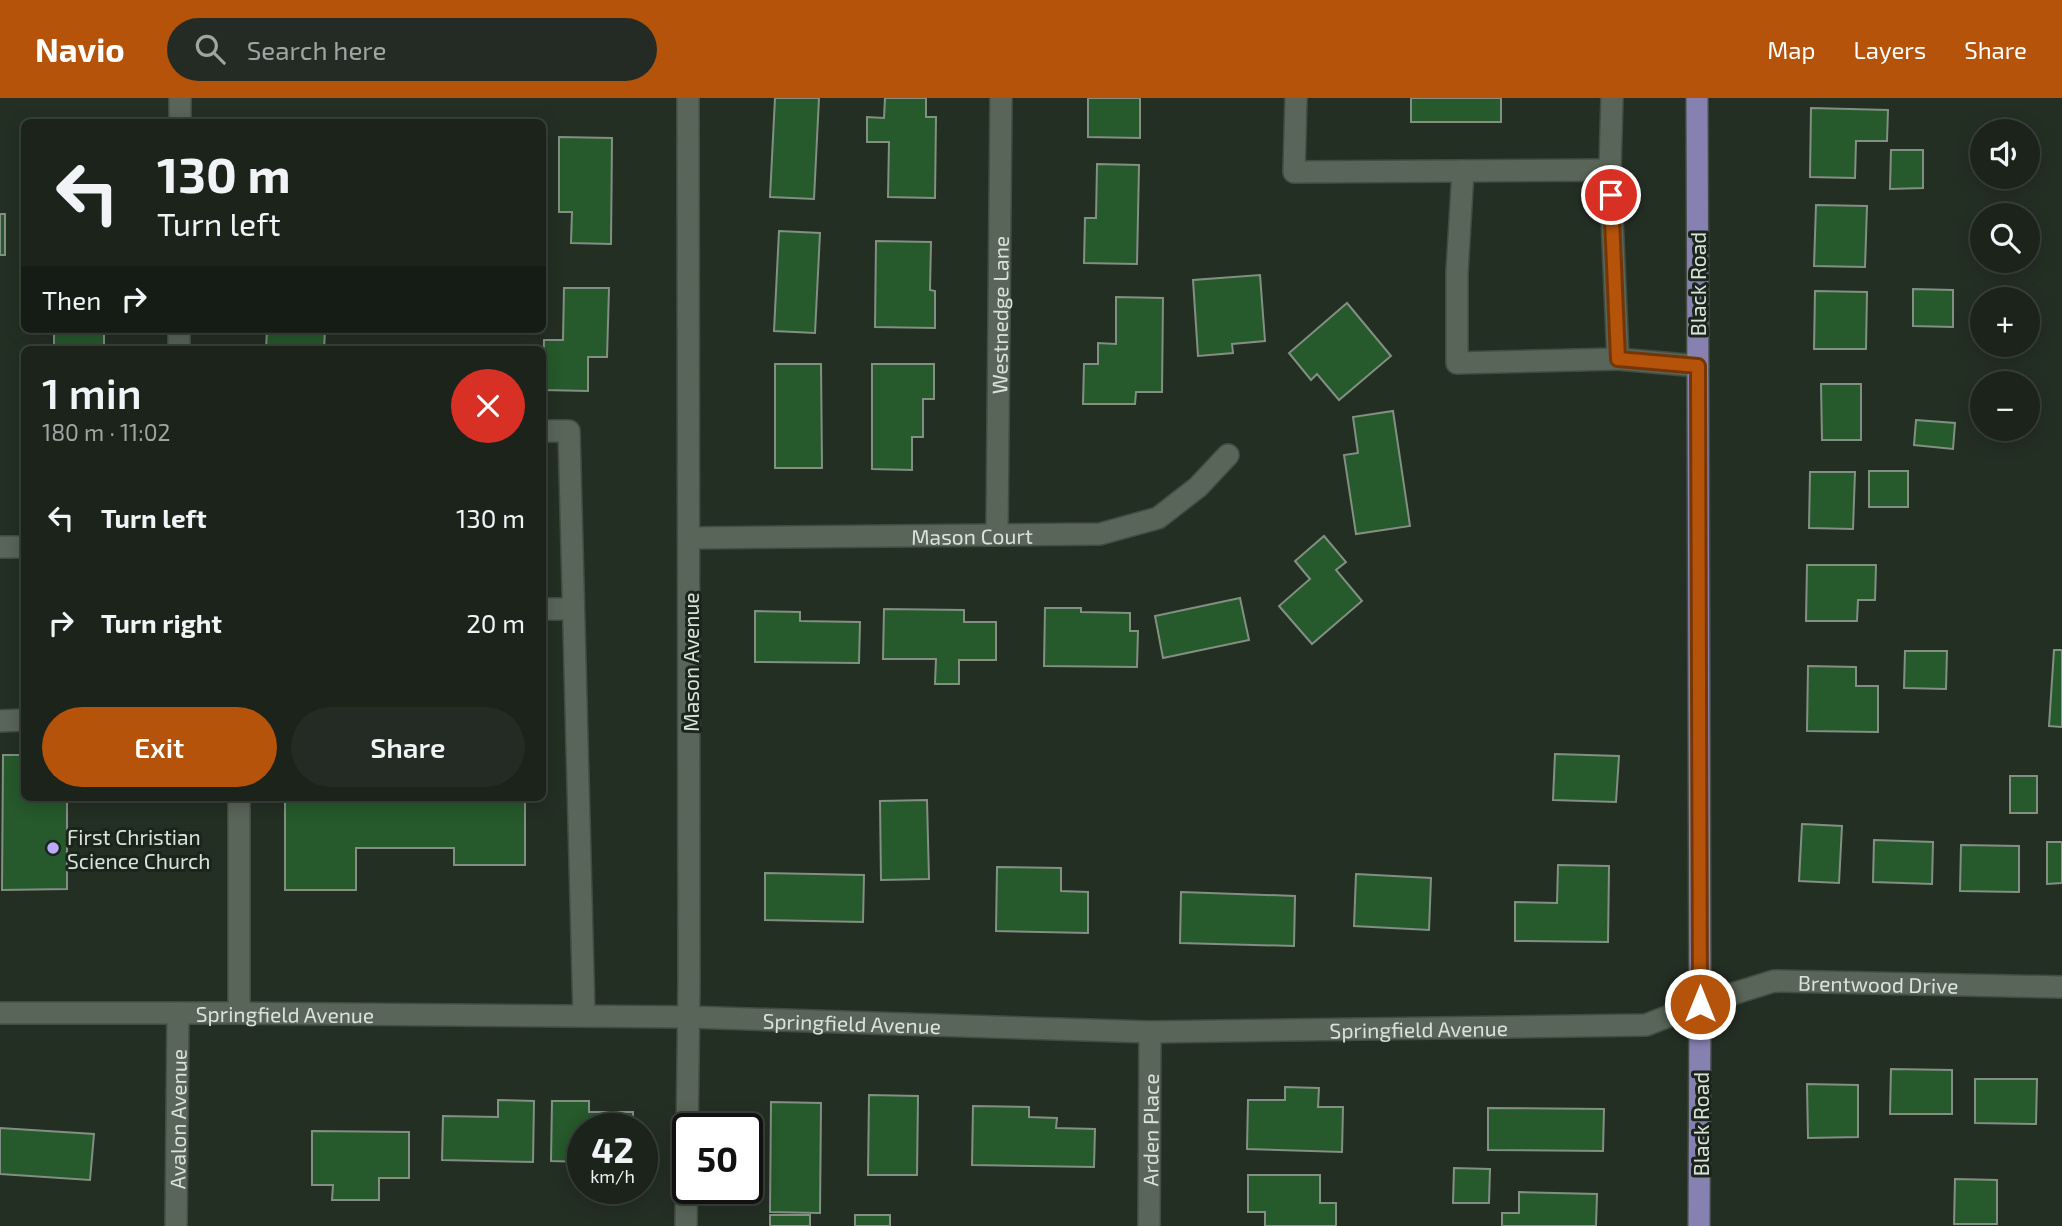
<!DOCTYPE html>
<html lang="en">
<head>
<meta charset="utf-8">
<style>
  :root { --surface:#1b231b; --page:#242b24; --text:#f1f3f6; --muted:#a0a4a3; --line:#39403a; --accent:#b45309 }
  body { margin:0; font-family:"Exo 2",sans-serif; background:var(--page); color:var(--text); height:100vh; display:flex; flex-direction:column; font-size:26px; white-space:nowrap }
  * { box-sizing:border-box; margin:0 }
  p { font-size:23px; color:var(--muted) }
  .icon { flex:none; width:38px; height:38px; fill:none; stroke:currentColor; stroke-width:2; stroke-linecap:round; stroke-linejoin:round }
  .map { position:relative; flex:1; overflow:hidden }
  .panel { position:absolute; left:21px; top:248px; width:525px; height:455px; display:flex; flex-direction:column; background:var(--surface); border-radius:10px; box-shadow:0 4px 18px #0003,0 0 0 2px var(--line) }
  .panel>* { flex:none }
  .guide { position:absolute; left:21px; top:21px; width:525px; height:214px; border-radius:10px; box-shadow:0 4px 18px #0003,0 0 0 2px var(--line); background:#1b231b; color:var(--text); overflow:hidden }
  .buttons { position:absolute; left:1970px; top:21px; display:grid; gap:14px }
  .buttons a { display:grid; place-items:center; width:70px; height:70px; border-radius:50%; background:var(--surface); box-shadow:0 4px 18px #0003,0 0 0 2px var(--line); font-size:35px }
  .speed { position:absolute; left:567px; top:1015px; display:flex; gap:14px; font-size:35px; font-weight:700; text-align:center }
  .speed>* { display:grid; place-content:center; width:91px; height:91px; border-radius:50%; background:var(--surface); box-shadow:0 4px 18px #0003,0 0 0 2px var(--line); line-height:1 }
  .speed small { font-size:18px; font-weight:400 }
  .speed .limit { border:4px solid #111; border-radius:10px; background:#fff; color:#111 }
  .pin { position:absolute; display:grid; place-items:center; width:60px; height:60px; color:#fff; margin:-30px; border:4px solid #fff; border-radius:50%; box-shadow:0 2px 7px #0007 }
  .me { position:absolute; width:77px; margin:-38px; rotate:0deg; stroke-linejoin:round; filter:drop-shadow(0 0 5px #0008) }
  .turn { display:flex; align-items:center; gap:24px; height:147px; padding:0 21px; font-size:32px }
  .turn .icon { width:91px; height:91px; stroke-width:2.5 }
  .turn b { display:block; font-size:49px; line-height:60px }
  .then { display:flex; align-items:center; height:66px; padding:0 21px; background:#0003; gap:14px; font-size:26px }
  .round { display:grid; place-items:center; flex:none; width:74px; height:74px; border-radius:37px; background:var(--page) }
  .summary { display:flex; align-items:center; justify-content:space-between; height:119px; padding:0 21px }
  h1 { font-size:42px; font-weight:600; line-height:52px }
  .action { display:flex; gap:14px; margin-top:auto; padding:14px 21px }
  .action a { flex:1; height:80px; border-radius:42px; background:var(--accent); color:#fff; font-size:28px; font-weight:600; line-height:80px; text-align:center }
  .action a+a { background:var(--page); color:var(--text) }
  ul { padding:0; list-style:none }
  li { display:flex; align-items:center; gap:21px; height:105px; padding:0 21px }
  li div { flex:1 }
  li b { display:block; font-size:26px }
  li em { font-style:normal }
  header { display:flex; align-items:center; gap:42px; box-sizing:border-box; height:98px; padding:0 35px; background:var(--accent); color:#fff }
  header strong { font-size:33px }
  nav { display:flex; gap:38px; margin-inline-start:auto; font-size:24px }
  .search { width:490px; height:63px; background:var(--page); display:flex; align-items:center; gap:18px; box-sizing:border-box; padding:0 24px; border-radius:38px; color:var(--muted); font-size:26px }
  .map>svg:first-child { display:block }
  .building { fill:#26592c; stroke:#828f82; stroke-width:2 }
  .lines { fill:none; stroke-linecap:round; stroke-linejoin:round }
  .minor-casing { stroke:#434c43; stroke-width:24 }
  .major-casing { stroke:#434c43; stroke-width:24 }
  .minor { stroke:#586558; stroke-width:21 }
  .major { stroke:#8781b2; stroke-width:21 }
  .route-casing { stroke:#753606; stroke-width:18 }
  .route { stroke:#b45309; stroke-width:12 }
  .poi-dot { fill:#b9abf7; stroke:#1a251b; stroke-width:2.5 }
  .labels { text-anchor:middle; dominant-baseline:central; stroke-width:6; stroke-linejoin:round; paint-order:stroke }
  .street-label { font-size:21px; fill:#dbe2db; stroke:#1a251b }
  .poi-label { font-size:21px; fill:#dbe2db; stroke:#1a251b; text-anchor:start }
</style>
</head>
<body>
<header>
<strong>Navio</strong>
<div class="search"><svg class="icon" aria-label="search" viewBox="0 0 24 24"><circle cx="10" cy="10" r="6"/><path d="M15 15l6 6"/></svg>Search here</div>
<nav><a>Map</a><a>Layers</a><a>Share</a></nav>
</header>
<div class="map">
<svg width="2062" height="1128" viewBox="0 0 2062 1128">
  <rect width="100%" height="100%" fill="#242f24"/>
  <g class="building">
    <polygon points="775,0 819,0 814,101 770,99"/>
    <polygon points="885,0 926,0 926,19 936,19 935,100 888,99 889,44 867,44 867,19 884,20"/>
    <polygon points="1088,0 1140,0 1140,40 1088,39"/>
    <rect x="1411" y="0" width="90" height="24"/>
    <polygon points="1811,10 1888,12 1887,43 1856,43 1855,80 1810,79"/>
    <polygon points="559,39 612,40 611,146 571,145 572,114 559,114"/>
    <polygon points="1891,52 1923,52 1923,90 1890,91"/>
    <polygon points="1097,66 1139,67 1137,166 1084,165 1085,120 1096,120"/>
    <polygon points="1816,107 1867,108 1865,169 1814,168"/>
    <rect x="0" y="116" width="5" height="41"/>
    <polygon points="779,133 820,135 815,235 774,233"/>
    <polygon points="876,143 931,144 930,192 935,193 935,230 875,229"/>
    <polygon points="1260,177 1265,243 1232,246 1233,255 1198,258 1193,182"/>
    <polygon points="564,190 609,190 607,259 588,259 588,293 543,292 544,242 563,242"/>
    <polygon points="1913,191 1953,192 1953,229 1913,228"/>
    <polygon points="1815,193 1867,194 1866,251 1814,251"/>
    <polygon points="1116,199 1163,200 1162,294 1136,294 1135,306 1083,306 1084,266 1098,266 1098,245 1116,246"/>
    <polygon points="1347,205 1391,258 1339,302 1317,276 1311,282 1289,255"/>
    <rect x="54" y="231" width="50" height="21"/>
    <polygon points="267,231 325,231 324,252 266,252"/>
    <polygon points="775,266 821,266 822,370 775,370"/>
    <polygon points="872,266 934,266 934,301 923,301 923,339 912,339 912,372 872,371"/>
    <polygon points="1821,286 1861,286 1861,342 1822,342"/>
    <polygon points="1393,313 1410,428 1356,436 1344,357 1358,355 1353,319"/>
    <polygon points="1916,322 1955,325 1953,351 1914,347"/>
    <rect x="1869" y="373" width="39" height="36"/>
    <polygon points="1810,374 1855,374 1853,431 1809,430"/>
    <polygon points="1324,438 1346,464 1336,472 1362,503 1312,546 1279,508 1310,481 1295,463"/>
    <polygon points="1807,467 1876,467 1875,502 1858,502 1857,523 1806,523"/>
    <polygon points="1240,500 1249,542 1163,560 1155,518"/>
    <polygon points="1045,510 1081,510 1081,514 1130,515 1130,533 1138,533 1137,569 1044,568"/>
    <polygon points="884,511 964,512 964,524 996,524 996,562 959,562 959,586 935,586 936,561 883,561"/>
    <polygon points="755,513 800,514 800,523 860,524 859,565 755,564"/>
    <polygon points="2054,552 2062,552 2062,629 2049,628"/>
    <polygon points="1905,553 1947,553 1946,591 1904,590"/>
    <polygon points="1808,568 1856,569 1856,588 1878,588 1878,634 1807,633"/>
    <polygon points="1555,656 1619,658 1616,704 1553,702"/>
    <polygon points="3,657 24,657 24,700 67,700 67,791 2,792"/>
    <rect x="2010" y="678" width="27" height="37"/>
    <polygon points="285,700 525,700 525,767 454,767 454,750 356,750 356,792 285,792"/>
    <polygon points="927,702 929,781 881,782 880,703"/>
    <polygon points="1802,726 1842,728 1839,785 1799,783"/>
    <polygon points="1874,742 1933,744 1932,786 1873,784"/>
    <polygon points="2047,744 2062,744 2062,785 2047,786"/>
    <polygon points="1961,747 2019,748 2019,794 1960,793"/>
    <polygon points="1558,767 1609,768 1608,844 1515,843 1515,804 1557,805"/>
    <polygon points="997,769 1061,770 1061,793 1088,794 1088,835 996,833"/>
    <polygon points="765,775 864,777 863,824 765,822"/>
    <polygon points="1356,776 1431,780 1429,832 1354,828"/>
    <polygon points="1181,794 1295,798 1294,848 1180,845"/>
    <polygon points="1891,971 1952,972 1952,1016 1890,1016"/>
    <polygon points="1975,981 2037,981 2036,1026 1975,1025"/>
    <polygon points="1807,986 1858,987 1858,1039 1808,1040"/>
    <polygon points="1285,989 1319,990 1318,1009 1343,1009 1342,1054 1247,1051 1248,1002 1285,1002"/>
    <polygon points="869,997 918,998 917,1077 868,1077"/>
    <polygon points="498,1002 534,1003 533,1064 442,1062 443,1018 498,1019"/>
    <polygon points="552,1003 589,1003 589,1014 633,1014 633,1031 583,1031 583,1064 551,1063"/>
    <polygon points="771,1004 821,1005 820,1115 770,1114"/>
    <polygon points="973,1008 1029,1009 1029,1019 1057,1020 1056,1030 1095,1031 1094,1069 972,1067"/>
    <polygon points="1488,1010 1604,1011 1603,1053 1488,1052"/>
    <polygon points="0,1030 94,1036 90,1082 0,1076"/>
    <polygon points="312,1033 409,1034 409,1080 379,1080 379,1102 332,1102 333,1087 312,1087"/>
    <polygon points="1454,1070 1490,1071 1489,1105 1453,1105"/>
    <polygon points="1248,1077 1320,1077 1320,1105 1336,1105 1336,1128 1265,1128 1265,1114 1248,1114"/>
    <polygon points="1955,1081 1997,1082 1997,1126 1954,1126"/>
    <polygon points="1519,1094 1597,1096 1596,1128 1502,1128 1502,1115 1519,1115"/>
    <rect x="770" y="1117" width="40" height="11"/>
    <rect x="855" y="1117" width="35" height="11"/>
  </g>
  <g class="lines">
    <defs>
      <g id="minor">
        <polyline points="1296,0 1294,74 1610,72 1618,261 1698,268"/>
        <polyline points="180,24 180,0"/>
        <polyline points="1610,72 1612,0"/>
        <polyline points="1463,73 1457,174 1457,265 1618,261"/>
        <polyline points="179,252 179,231"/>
        <polyline points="542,333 569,333 584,918"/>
        <path id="s1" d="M997,436L1001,0"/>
        <path id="s2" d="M690,440L1100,436L1158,420L1198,389L1228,357"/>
        <polyline points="0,449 24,449"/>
        <polyline points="542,511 573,511"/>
        <polyline points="0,623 24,622"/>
        <polyline points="239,700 239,915"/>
        <path id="s3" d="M0,915H239L689,919L1150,934L1646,927L1700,906L1774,883L2062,889"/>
        <path id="s4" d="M176,1128L178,915"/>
        <polyline points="686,1128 689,884 688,0"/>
        <path id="s5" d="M1149,1128L1150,934"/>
      </g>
      <polyline id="major" points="1697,0 1700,906 1699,1128"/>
    </defs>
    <use href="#minor" class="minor-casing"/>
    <use href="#major" class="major-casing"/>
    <use href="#minor" class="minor"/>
    <use href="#major" class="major"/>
  </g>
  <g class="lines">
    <defs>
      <polyline id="route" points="1611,97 1618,261 1698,268 1700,906"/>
    </defs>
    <use href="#route" class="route-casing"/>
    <use href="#route" class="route"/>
  </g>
  <circle class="poi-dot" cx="53" cy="750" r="7"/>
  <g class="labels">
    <g class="street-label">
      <text transform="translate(1697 186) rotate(-90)">Black Road</text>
      <text stroke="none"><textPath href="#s1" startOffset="219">Westnedge Lane</textPath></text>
      <text stroke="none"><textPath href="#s2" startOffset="282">Mason Court</textPath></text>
      <text transform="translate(690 564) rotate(-90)">Mason Avenue</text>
      <text stroke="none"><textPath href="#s3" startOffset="1886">Brentwood Drive</textPath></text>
      <text stroke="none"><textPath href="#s3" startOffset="285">Springfield Avenue</textPath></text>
      <text stroke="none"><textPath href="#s3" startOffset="852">Springfield Avenue</textPath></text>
      <text stroke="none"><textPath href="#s3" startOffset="1419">Springfield Avenue</textPath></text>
      <text stroke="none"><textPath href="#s4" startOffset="107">Avalon Avenue</textPath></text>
      <text transform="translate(1700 1026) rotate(-90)">Black Road</text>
      <text stroke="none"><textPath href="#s5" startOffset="96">Arden Place</textPath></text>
    </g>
    <g class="poi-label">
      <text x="67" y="738">First Christian<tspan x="67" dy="24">Science Church</tspan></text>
    </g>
  </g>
</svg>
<div class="buttons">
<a><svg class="icon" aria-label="sound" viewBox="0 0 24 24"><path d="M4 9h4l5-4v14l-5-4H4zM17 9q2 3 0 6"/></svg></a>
<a><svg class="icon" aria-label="search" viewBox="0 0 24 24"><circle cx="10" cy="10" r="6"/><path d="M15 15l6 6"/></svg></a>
<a>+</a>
<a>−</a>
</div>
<div class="speed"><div>42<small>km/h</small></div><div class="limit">50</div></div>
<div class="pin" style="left:1611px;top:97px;background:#d93025"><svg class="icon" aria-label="arrive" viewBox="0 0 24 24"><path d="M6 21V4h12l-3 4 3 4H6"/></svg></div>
<svg class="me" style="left:1700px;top:906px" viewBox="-20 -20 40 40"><circle r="17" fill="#b45309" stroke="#fff" stroke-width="3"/><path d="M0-11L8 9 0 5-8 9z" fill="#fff"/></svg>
<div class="guide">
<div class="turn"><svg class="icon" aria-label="left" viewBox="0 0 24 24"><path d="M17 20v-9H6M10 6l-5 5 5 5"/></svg><div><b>130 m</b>Turn left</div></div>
<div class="then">Then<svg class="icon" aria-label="right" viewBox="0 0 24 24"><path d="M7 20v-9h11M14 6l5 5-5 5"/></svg></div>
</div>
<section class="panel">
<div class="summary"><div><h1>1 min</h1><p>180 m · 11:02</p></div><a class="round" style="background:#d93025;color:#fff"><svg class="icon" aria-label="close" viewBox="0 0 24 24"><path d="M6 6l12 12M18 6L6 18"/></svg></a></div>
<ul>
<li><svg class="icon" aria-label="left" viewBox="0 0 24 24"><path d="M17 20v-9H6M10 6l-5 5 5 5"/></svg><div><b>Turn left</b></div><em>130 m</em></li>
<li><svg class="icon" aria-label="right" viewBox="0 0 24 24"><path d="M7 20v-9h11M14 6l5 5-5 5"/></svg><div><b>Turn right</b></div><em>20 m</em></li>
</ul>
<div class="action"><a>Exit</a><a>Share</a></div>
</section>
</div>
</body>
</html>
